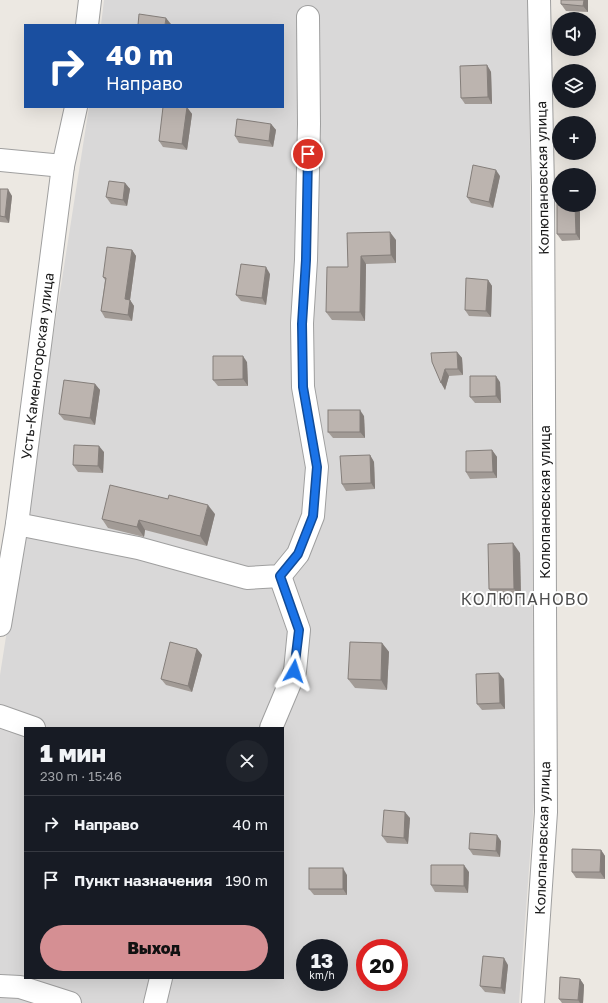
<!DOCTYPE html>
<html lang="ru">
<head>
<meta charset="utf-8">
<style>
  :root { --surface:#171b24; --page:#20242c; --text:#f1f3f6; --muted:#9ea1a6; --line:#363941; --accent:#d58f93 }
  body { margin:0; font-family:"Golos Text",sans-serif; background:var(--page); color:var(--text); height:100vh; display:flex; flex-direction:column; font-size:15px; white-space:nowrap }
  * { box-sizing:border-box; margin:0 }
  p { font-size:13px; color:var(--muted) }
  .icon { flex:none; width:22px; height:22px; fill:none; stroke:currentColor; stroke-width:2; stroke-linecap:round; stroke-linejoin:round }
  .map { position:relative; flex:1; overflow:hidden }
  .panel { position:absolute; left:24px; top:727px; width:260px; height:252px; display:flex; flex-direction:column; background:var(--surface); border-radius:0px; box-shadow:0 4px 16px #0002 }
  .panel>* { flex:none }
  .guide { position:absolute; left:24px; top:24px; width:260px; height:84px; border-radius:0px; box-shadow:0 4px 16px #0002; background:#1a4fa0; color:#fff; overflow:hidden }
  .tools { position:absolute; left:552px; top:12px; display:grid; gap:8px }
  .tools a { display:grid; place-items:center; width:44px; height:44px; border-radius:50%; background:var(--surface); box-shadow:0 4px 16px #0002; font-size:20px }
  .speed { position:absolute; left:296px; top:939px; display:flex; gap:8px; font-size:20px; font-weight:700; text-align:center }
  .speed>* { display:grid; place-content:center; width:52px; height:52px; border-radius:50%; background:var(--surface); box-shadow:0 4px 16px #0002; line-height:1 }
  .speed small { font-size:10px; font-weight:400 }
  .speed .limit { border:6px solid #d22; background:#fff; color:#111 }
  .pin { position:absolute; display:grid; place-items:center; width:34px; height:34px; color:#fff; margin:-17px; border:2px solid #fff; border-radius:50%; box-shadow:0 1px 4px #0007 }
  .me { position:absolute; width:44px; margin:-22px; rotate:6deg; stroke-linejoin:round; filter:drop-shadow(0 0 3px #0008) }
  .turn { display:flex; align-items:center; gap:14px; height:84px; padding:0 16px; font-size:18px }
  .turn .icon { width:52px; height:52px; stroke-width:2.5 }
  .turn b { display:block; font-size:28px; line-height:34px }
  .round { display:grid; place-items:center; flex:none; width:42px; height:42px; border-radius:21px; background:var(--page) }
  .summary { display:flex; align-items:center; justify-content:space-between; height:68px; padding:0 16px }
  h1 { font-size:24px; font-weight:800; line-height:30px }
  .primary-button { display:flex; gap:8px; margin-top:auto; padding:8px 16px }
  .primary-button a { flex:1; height:46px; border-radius:24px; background:var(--accent); color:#111; font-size:16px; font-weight:800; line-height:46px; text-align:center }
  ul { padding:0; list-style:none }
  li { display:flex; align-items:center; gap:12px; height:56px; padding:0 16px; border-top:1px solid var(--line) }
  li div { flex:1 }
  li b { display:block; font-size:15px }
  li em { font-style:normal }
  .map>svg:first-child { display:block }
  .residential { fill:#d9d8d8; fill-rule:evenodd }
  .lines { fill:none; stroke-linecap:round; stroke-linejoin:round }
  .minor-casing { stroke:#9f9f9f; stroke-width:24 }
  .minor { stroke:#fff; stroke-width:22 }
  .wall { fill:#a29b96 }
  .shaded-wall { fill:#847e7a }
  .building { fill:#bcb4af; stroke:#847e7a }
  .route-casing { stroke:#114b97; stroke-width:10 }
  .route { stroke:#1a73e8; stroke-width:7 }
  .labels { text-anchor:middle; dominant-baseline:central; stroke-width:4; stroke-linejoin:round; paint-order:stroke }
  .street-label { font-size:14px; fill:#1b1b1b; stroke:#fff }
  .quarter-label { font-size:16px; letter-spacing:1px; fill:#4e4e4e; stroke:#fff }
</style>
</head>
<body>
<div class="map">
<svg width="608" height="1003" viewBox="0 0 608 1003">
  <rect width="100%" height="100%" fill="#ece8e2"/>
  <path class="residential" d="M104,0H529L534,802L519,1003H0V675L89,107H283V25H101ZM25,728H283V978H25ZM305,948H339V982H305ZM365,948H399V982H365Z"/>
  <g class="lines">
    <defs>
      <g id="minor">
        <polyline points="87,25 90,0"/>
        <polyline points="0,160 63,166"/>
        <polyline points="17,524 138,548 247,578 280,576 298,554 313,516 317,467 303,387 302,323 306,260 309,124 308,17"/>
        <polyline points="0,625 17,524 63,166 76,107"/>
        <polyline points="0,716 34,728"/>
        <polyline points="271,728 295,671 299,630 280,576"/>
        <polyline points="0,986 20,987 70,1003"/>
        <polyline points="155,1003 161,978"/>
        <polyline points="533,1003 546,812 543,187 539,0"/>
      </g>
    </defs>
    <use href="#minor" class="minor-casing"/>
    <use href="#minor" class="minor"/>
  </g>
  <g class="wall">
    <polygon points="561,0 588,0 588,12 566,11 561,4"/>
    <polygon points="487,65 491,72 492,104 465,104 461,98"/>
    <polygon points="187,108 192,114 187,150 163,147 159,141"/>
    <polygon points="271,124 276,130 273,147 239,143 235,136"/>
    <polygon points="500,176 493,208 471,203 467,197"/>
    <polygon points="125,183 130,189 127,206 111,204 106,197"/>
    <polygon points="0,189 12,196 9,223 0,222"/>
    <polygon points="559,205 579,205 580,206 580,240 562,241 557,234"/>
    <polygon points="347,233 396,240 396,263 366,264 365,321 332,320 326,312 348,267"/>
    <polygon points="132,250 136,256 130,300 134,306 132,321 105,318 101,311 105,280 103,277"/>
    <polygon points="270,274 266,305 241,301 236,295"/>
    <polygon points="488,280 492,286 491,317 469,316 465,310"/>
    <polygon points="457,352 462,358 463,375 449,376 445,390 432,362"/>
    <polygon points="247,362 248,386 218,386 213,380"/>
    <polygon points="500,382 501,403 475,403 470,397"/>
    <polygon points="95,384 100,390 95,425 64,420 59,414"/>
    <polygon points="364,416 365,438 333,438 328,432"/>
    <polygon points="492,450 497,457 497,478 470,479 466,472"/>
    <polygon points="104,452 103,473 78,472 73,465"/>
    <polygon points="370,455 374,462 375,489 346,491 342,484"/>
    <polygon points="215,514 207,546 145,530 144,537 108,528 102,519"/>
    <polygon points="520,553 521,598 495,599 489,589"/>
    <polygon points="382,643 389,652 387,690 355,688 348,679"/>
    <polygon points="197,649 202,655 192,692 166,685 161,679"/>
    <polygon points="504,679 505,709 482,710 477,704"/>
    <polygon points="410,818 408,844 387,843 382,836"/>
    <polygon points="501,841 500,857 473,855 469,849"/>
    <polygon points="601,850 605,856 605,879 576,878 572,872"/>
    <polygon points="469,872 468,893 435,892 431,885"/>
    <polygon points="347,875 347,895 314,895 309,889"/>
    <polygon points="508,965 505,994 485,992 480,986"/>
    <polygon points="580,979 584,985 583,1003 562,1003 559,999"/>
  </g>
  <g class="shaded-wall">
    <polygon points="584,0 588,0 588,12 583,6"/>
    <polygon points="166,18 171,24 171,25 165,25"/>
    <polygon points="487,65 491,72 492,104 488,97"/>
    <polygon points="182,107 187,107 192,114 187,150 182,144"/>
    <polygon points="271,124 276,130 273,147 269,141"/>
    <polygon points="496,170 500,176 493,208 489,202"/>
    <polygon points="125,183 130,189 127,206 123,200"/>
    <polygon points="8,189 12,196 9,223 5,217"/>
    <polygon points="575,205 579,205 580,206 580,240 576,234"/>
    <polygon points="390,232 396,240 396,263 391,255"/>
    <polygon points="132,250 136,256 130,300 134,306 132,321 128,315 125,299"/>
    <polygon points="361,256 366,264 365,321 360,312"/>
    <polygon points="266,267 270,274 266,305 262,298"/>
    <polygon points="488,280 492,286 491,317 486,311"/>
    <polygon points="457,352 462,358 463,375 458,369"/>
    <polygon points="243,356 247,362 248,386 243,379"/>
    <polygon points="445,369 449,376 445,390 441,383"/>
    <polygon points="496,376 500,382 501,403 496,396"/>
    <polygon points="95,384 100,390 95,425 90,418"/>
    <polygon points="360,410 364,416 365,438 360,432"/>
    <polygon points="99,446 104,452 103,473 98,466"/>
    <polygon points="492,450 497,457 497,478 493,472"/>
    <polygon points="370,455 374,462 375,489 371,483"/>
    <polygon points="208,505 215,514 207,546 200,536"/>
    <polygon points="139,520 145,530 144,537 137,527"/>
    <polygon points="513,543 520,553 521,598 514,589"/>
    <polygon points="382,643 389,652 387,690 381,680"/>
    <polygon points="197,649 202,655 192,692 188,686"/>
    <polygon points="499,673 504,679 505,709 500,703"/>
    <polygon points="405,812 410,818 408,844 404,838"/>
    <polygon points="497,835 501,841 500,857 496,851"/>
    <polygon points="601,850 605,856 605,879 600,872"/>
    <polygon points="464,865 469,872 468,893 464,886"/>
    <polygon points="343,868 347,875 347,895 343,889"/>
    <polygon points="504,958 508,965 505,994 501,988"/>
    <polygon points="580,979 584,985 583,1003 580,1003 578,1000"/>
  </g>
  <g class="building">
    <polygon points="561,0 584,0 583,6 561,4"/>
    <polygon points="139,14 166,18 165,25 138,25"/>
    <polygon points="487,65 488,97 461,98 460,66"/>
    <polygon points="163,107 187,107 182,144 159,141"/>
    <polygon points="237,119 271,124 269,141 235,136"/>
    <polygon points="473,165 496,170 489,202 467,197"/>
    <polygon points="109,181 125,183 123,200 106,197"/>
    <polygon points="0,189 8,189 5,217 0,216"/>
    <polygon points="557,200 559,200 559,205 575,205 576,234 557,234"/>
    <polygon points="390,232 391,255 361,256 360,312 326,312 327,267 348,267 347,233"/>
    <polygon points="107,247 132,250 125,299 130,300 128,315 101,311 106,278 103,277"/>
    <polygon points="241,264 266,267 262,298 236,295"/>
    <polygon points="466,278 488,280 486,311 465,310"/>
    <polygon points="457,352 458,369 445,369 441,383 432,362 431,353"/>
    <polygon points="213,356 243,356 243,379 213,380"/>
    <polygon points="470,376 496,376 496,396 470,397"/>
    <polygon points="64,380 95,384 90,418 59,414"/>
    <rect x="328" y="410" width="32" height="22"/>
    <polygon points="74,445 99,446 98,466 73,465"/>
    <polygon points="492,450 493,472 466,472 466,451"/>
    <polygon points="370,455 371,483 342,484 340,456"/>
    <polygon points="110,485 168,499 169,495 208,505 200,536 139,520 137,527 102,519"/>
    <polygon points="513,543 514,589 489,589 488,544"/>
    <polygon points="170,642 197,649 188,686 161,679"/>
    <polygon points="350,642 382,643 381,680 348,679"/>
    <polygon points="499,673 500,703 477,704 476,674"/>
    <polygon points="384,810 405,812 404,838 382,836"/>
    <polygon points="470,833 497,835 496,851 469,849"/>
    <polygon points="572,849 601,850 600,872 572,872"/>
    <polygon points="431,865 464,865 464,886 431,885"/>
    <rect x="309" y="868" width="34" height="21"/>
    <polygon points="483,956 504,958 501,988 480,986"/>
    <polygon points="560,977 580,979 578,1000 559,999"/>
  </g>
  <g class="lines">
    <defs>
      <polyline id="route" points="294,671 299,630 280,576 298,554 313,516 317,467 303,387 302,324 306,260 308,154"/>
    </defs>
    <use href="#route" class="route-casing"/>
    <use href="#route" class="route"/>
  </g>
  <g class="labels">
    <g class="street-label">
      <text transform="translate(542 178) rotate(-91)">Колюпановская улица</text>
      <text transform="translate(37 366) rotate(-83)">Усть-Каменогорская улица</text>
      <text transform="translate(544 502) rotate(-90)">Колюпановская улица</text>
      <text transform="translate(542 838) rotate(-88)">Колюпановская улица</text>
    </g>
    <g class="quarter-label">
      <text x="525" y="599">КОЛЮПАНОВО</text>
    </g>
  </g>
</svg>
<div class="tools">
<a><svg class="icon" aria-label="sound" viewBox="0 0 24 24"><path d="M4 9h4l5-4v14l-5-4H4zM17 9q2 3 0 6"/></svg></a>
<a><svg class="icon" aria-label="layers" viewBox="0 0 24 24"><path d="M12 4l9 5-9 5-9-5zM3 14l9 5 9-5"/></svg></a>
<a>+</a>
<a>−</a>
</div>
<div class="speed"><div>13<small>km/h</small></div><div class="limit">20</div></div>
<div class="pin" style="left:308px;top:154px;background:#d93025"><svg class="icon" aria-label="arrive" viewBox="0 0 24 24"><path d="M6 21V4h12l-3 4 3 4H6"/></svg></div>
<svg class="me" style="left:294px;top:671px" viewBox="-20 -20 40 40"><path d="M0-17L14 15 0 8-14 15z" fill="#1a73e8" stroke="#fff" stroke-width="4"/></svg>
<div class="guide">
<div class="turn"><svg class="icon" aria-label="right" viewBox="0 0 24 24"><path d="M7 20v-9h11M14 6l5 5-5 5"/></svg><div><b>40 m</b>Направо</div></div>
</div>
<section class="panel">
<div class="summary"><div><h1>1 мин</h1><p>230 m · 15:46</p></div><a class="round"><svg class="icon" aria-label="close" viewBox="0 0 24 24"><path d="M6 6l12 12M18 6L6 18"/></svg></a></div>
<ul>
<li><svg class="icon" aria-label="right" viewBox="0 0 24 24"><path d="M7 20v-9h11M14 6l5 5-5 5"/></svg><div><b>Направо</b></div><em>40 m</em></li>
<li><svg class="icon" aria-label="arrive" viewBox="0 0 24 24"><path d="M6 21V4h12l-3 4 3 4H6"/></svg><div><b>Пункт назначения</b></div><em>190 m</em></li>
</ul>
<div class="primary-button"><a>Выход</a></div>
</section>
</div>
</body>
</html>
